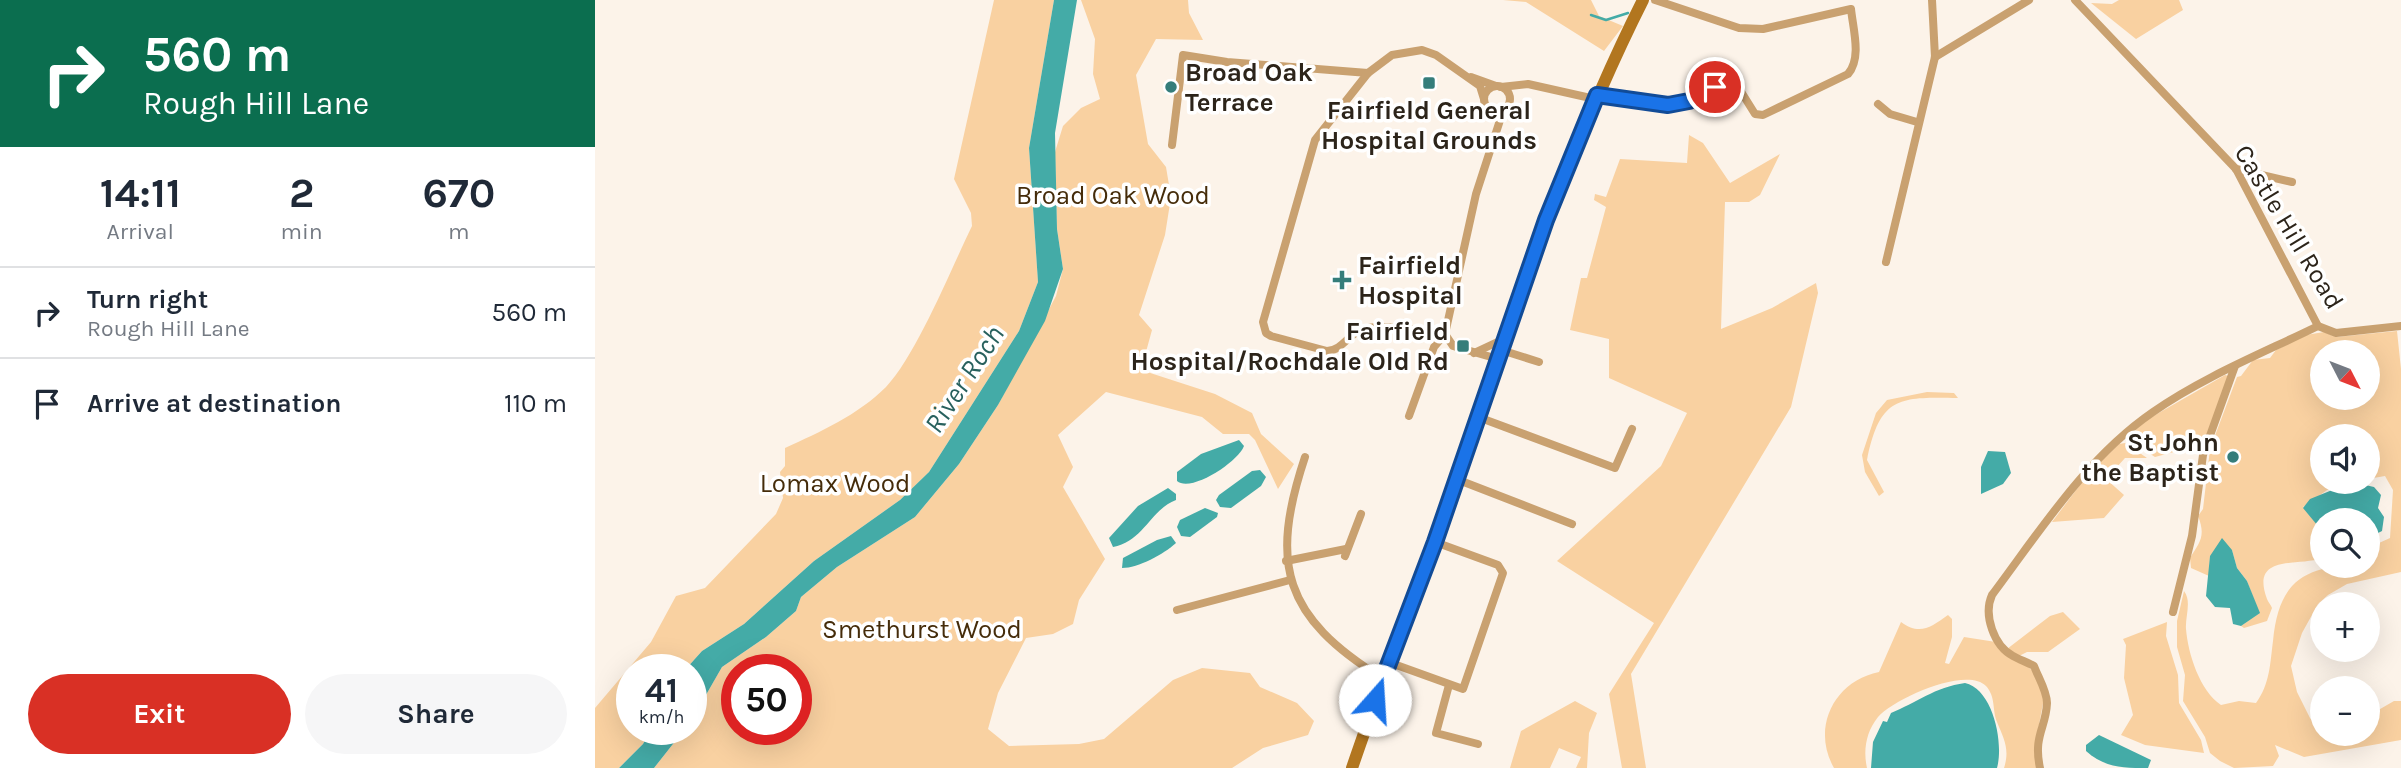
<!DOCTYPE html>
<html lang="en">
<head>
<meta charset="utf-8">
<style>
  :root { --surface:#fff; --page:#f6f6f7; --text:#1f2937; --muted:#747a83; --line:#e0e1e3; --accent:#d93025 }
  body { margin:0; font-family:Karla,sans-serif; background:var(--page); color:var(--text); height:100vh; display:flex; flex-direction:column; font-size:26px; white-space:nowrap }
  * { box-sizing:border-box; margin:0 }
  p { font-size:23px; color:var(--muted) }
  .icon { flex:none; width:38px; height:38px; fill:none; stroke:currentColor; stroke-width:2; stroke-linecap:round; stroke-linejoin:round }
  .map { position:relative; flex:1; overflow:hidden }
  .drawer { display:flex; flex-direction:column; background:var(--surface); width:595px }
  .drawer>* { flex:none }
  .hud { background:#0b6e4f; color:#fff; overflow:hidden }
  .needle { width:46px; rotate:132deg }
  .controls { position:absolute; left:1715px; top:340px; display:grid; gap:14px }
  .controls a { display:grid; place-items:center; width:70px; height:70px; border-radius:50%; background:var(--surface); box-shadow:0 7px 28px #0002; font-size:35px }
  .speed { position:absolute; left:21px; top:654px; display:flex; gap:14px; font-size:35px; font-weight:700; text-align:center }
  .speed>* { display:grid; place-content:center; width:91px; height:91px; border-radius:50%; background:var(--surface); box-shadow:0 7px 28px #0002; line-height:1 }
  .speed small { font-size:18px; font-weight:400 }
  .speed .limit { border:10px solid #d22; background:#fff; color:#111 }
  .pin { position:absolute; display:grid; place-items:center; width:60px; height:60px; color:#fff; margin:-30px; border:4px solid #fff; border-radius:50%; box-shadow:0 2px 7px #0007 }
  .me { position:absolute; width:77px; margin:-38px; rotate:19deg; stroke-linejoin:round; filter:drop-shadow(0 0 5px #0008) }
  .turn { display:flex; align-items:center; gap:24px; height:147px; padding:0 28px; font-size:32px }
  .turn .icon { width:91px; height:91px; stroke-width:2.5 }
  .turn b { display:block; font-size:49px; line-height:60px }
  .eta { display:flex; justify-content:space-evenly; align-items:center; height:119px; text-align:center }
  .eta b { font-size:42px; font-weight:700; line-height:49px }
  .action { display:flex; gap:14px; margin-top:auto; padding:14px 28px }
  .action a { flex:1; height:80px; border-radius:42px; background:var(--accent); color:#fff; font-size:28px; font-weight:700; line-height:80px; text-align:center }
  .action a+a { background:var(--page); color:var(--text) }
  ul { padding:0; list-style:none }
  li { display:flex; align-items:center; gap:21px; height:91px; padding:0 28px; border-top:2px solid var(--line) }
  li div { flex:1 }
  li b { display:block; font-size:26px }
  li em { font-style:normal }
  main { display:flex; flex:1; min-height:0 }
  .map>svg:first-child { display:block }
  .green { fill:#f9d1a1; fill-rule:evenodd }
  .water { fill:#44aba7 }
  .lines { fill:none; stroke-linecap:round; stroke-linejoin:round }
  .stream { stroke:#44aba7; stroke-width:2.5 }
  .street { stroke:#c9a170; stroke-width:8 }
  .secondary { stroke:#b2761f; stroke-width:12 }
  .route-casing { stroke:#114b97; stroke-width:18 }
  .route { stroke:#1a73e8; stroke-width:12 }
  .poi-dot { fill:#357d7a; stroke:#fff; stroke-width:2.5 }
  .labels { text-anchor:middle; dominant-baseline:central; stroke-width:7; stroke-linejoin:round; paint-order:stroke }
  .poi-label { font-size:26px; font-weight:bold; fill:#2c241a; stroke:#fff; text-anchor:start }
  .park-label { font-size:26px; fill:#452c0a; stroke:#fff }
  .street-label { font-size:26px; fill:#2c241a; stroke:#fff }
  .water-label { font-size:28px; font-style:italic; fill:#28615e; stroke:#fff }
</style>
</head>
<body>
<main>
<section class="drawer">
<div class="hud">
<div class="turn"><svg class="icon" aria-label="right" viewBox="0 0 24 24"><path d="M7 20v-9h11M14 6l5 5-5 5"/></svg><div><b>560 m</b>Rough Hill Lane</div></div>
</div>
<div class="eta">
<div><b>14:11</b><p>Arrival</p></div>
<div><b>2</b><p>min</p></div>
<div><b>670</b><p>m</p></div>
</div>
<ul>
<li><svg class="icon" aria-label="right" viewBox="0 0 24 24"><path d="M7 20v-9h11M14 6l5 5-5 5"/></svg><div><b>Turn right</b><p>Rough Hill Lane</p></div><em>560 m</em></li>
<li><svg class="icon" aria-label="arrive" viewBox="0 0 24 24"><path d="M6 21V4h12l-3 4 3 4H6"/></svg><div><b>Arrive at destination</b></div><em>110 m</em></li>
</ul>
<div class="action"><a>Exit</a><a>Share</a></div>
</section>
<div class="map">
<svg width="1806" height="768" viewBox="0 0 1806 768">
  <rect width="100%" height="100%" fill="#fcf3e9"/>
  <g class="green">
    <path d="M399,0H459L434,148L443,282L424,331L334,472L305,500L219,561L149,624L107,651L90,670H37V730H56L48,744L24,768H0V708L56,642L81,596L110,588L181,514L188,498L185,472L190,466V448C225,432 263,415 291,387C322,354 356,269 377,226L376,213L359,179Z"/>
    <path d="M486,0H593L594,13L608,40L561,39L541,75L553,144L571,167L576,197L570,235L544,315L557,330L546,370L620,394L657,413L666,434L699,464L683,489L660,440L654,434H628L607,417L511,392L463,435L478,467L468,487L510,559L484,600L478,624L458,634L431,638L403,693L393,729L414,746L484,744L509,739L578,680L607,668L655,673L665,687L702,703L719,721L713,735L668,748L637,768H59L89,730H96V721L127,667L171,637L201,611L206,597L242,567L320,517L364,464L403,405L461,296L468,269L462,229L460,152L468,126L486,108L505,99L498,74L500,39ZM142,670H201V730H142Z"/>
    <polygon points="908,0 996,0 1004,16 1028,26 1009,51 931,2"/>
    <polygon points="1524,0 1584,0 1588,10 1541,39 1496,3 1517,4"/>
    <polygon points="1094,135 1108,143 1135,183 1185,154 1165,195 1154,202 1130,202 1126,329 1177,308 1221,283 1223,293 1196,407 1036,674 1051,768 1027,768 1014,694 1059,623 962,561 1066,466 1092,413 1014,378 1014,339 975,330 986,278 992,278 1011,207 999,200 1000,194 1011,197 1025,159 1092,163"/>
    <path d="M1802,331L1806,369V572L1752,584L1733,595L1723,604L1707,633L1696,666L1702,692L1715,718L1727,733L1737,738L1745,733H1773V716L1799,701H1806V740L1709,757L1680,745L1684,756L1678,766L1639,768L1625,761L1615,753L1610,737L1588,701L1590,675L1582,647V621L1589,591C1597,601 1590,617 1591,629C1593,654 1605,691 1626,705L1644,701L1661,703C1675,684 1675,664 1678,641C1684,576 1714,565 1773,565V548L1795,538L1798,490L1790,476L1773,479V436H1727V481H1760L1735,488L1708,507L1727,531V558C1703,567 1655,553 1672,599C1673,602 1676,605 1677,608L1672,621L1649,628L1646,626L1664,613L1652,581L1642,568L1637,550L1615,556L1614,576L1596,568L1595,558C1605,542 1611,536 1603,516L1608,509L1615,449L1642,377L1646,376L1658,360L1675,358L1681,350L1711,335L1729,332L1741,337ZM1727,352H1773V397H1727Z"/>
    <polygon points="1630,375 1634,376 1609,444 1560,457 1530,438 1555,418"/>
    <path d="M1332,392L1359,393L1363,398C1304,397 1285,396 1272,460L1289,492L1284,496L1270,472L1267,455L1281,413L1292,400Z"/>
    <polygon points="1530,443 1552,458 1530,458 1511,479 1529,495 1509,518 1457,522 1494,473 1524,444"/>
    <polygon points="1468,612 1485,629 1453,652 1432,652 1424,656 1412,649 1455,616"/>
    <path d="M1353,615L1357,619V637L1350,663L1354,664L1369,637L1401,642L1438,671L1449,698L1439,751L1443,768H1409C1415,749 1409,739 1402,722C1397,710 1401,697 1391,686C1371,666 1299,699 1283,717C1271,732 1268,750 1272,768H1239C1216,728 1239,681 1284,672L1306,622C1325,636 1336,627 1353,615Z"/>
    <polygon points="1572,622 1571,636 1583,675 1584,703 1606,740 1609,753 1550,745 1526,735 1538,715 1529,678 1531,645 1528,639"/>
    <polygon points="980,701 1002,713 994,733 992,768 981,768 986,757 964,748 955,768 915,768 926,731"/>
  </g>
  <g class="water">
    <polygon points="459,0 482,0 460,133 462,229 468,269 450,321 403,405 364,464 320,517 242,567 206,597 201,611 171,637 127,667 96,721 96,670 90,670 107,651 149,624 219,561 305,500 334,472 424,331 443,282 434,148"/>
    <path d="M644,440L649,446C643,462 596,493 582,481V472L606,454Z"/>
    <polygon points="1393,451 1410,452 1416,473 1408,484 1386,494 1386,467"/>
    <polygon points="665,470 671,477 666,486 636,508 625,507 621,500 624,495 657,471"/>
    <polygon points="1757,482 1779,487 1786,495 1783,508 1789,517 1787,531 1773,538 1773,520 1727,520 1727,531 1708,508 1715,499"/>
    <path d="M573,488L581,494V500C555,510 549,541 518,547L514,538L543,506Z"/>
    <polygon points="610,508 623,513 622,517 595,537 586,536 582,527 585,520"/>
    <path d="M576,536L581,543C569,554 543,568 527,568L528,558L562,540Z"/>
    <polygon points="1627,538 1637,550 1642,568 1652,581 1665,613 1646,626 1638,624 1635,608 1620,607 1611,596 1615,556"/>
    <path d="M1370,683C1398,689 1409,743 1402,768H1276L1278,742L1288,721L1292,722L1296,713C1321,703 1340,687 1370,683Z"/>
    <polygon points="56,730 89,730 59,768 24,768 48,744"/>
    <path d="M1504,735L1556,760L1553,768C1528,768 1510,768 1491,751V745Z"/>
  </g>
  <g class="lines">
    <polyline class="stream" points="996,15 1011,20 1033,13"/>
    <g class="street">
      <path d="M1060,0L1144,28L1168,29L1256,9C1258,29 1267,58 1253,74L1168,115L1160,114L1145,90"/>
      <polyline points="1480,0 1641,169 1723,326 1741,333 1806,326"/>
      <polyline points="1340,57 1434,0"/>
      <polyline points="876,77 901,86"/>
      <circle cx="902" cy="99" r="13"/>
      <polyline points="906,87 933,84 1000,99"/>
      <polyline points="1002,95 1073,105 1094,101 1120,87"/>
      <polyline points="1283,104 1295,114 1322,122"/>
      <polyline points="577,145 588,55 632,62 773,73"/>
      <polyline points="1641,169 1697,182"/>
      <polyline points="1291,262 1340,57 1337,0"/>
      <path d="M850,334C825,332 791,323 768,329C753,334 748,350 732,351L676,336L671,333L668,322L720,140L773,73L797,55L827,50L841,55L885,86L889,99"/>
      <polyline points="850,334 858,346 903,359"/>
      <polyline points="906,350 944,362"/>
      <polyline points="879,353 911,338"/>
      <polyline points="814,416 839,347 850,334 881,194 908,111"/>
      <polyline points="883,417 1020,468 1037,429"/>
      <path d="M710,457C674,565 689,617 787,678"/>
      <polyline points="861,479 977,524"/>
      <polyline points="750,556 766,514"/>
      <polyline points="691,561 751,549"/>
      <polyline points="582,610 695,580"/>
      <polyline points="1578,612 1597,536 1608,455 1640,366"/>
      <polyline points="793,662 868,689 908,573 903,565 840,542"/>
      <polyline points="854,685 841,733 883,744"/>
      <path d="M1445,768C1438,736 1451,728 1452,703C1452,691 1443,677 1439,666C1432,662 1425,660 1418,656C1399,646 1388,615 1397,595C1445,531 1491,458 1558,412C1608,377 1668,353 1723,326"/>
    </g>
    <path class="secondary" d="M757,768C797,651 842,536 883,419C933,275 979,137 1048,0"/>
  </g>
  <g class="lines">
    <defs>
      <polyline id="route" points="780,700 840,542 951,220 1002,95 1073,105 1094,101 1120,87"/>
    </defs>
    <use href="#route" class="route-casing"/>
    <use href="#route" class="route"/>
  </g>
  <g class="poi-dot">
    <rect x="827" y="76" width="14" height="14" rx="3.5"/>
    <circle cx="576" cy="87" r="7"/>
    <path d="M743.5 269.5h7v7h7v7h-7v7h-7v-7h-7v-7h7z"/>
    <rect x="861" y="339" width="14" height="14" rx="3.5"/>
    <circle cx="1638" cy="457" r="7"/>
  </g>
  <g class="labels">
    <g class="poi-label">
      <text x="590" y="72">Broad Oak<tspan x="590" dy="30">Terrace</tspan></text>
      <text x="834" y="110" text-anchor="middle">Fairfield General<tspan x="834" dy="30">Hospital Grounds</tspan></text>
      <text x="763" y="265">Fairfield<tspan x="763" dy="30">Hospital</tspan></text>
      <text x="854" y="331" text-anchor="end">Fairfield<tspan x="854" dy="30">Hospital/Rochdale Old Rd</tspan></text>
      <text x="1624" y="442" text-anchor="end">St John<tspan x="1624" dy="30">the Baptist</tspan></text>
    </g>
    <g class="park-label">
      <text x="518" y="195">Broad Oak Wood</text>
      <text x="240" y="483">Lomax Wood</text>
      <text x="327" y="629">Smethurst Wood</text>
    </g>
    <g class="street-label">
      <text transform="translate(1694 227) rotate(59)">Castle Hill Road</text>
    </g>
    <g class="water-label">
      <text transform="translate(369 379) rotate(-57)">River Roch</text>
    </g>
  </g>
</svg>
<div class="controls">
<a><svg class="needle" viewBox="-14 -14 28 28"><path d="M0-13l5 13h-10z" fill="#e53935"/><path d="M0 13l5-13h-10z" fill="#747a83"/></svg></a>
<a><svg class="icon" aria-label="sound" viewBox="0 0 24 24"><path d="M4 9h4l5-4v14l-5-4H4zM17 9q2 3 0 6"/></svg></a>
<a><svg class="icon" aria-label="search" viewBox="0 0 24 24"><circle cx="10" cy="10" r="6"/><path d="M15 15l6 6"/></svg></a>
<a>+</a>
<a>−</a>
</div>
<div class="speed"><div>41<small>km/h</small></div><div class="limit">50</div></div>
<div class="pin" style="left:1120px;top:87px;background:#d93025"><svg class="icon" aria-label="arrive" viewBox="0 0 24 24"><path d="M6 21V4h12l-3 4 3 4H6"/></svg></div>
<svg class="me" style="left:780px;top:700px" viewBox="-20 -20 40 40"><circle r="19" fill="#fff"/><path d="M0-13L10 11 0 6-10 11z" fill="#1a73e8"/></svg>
</div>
</main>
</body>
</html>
